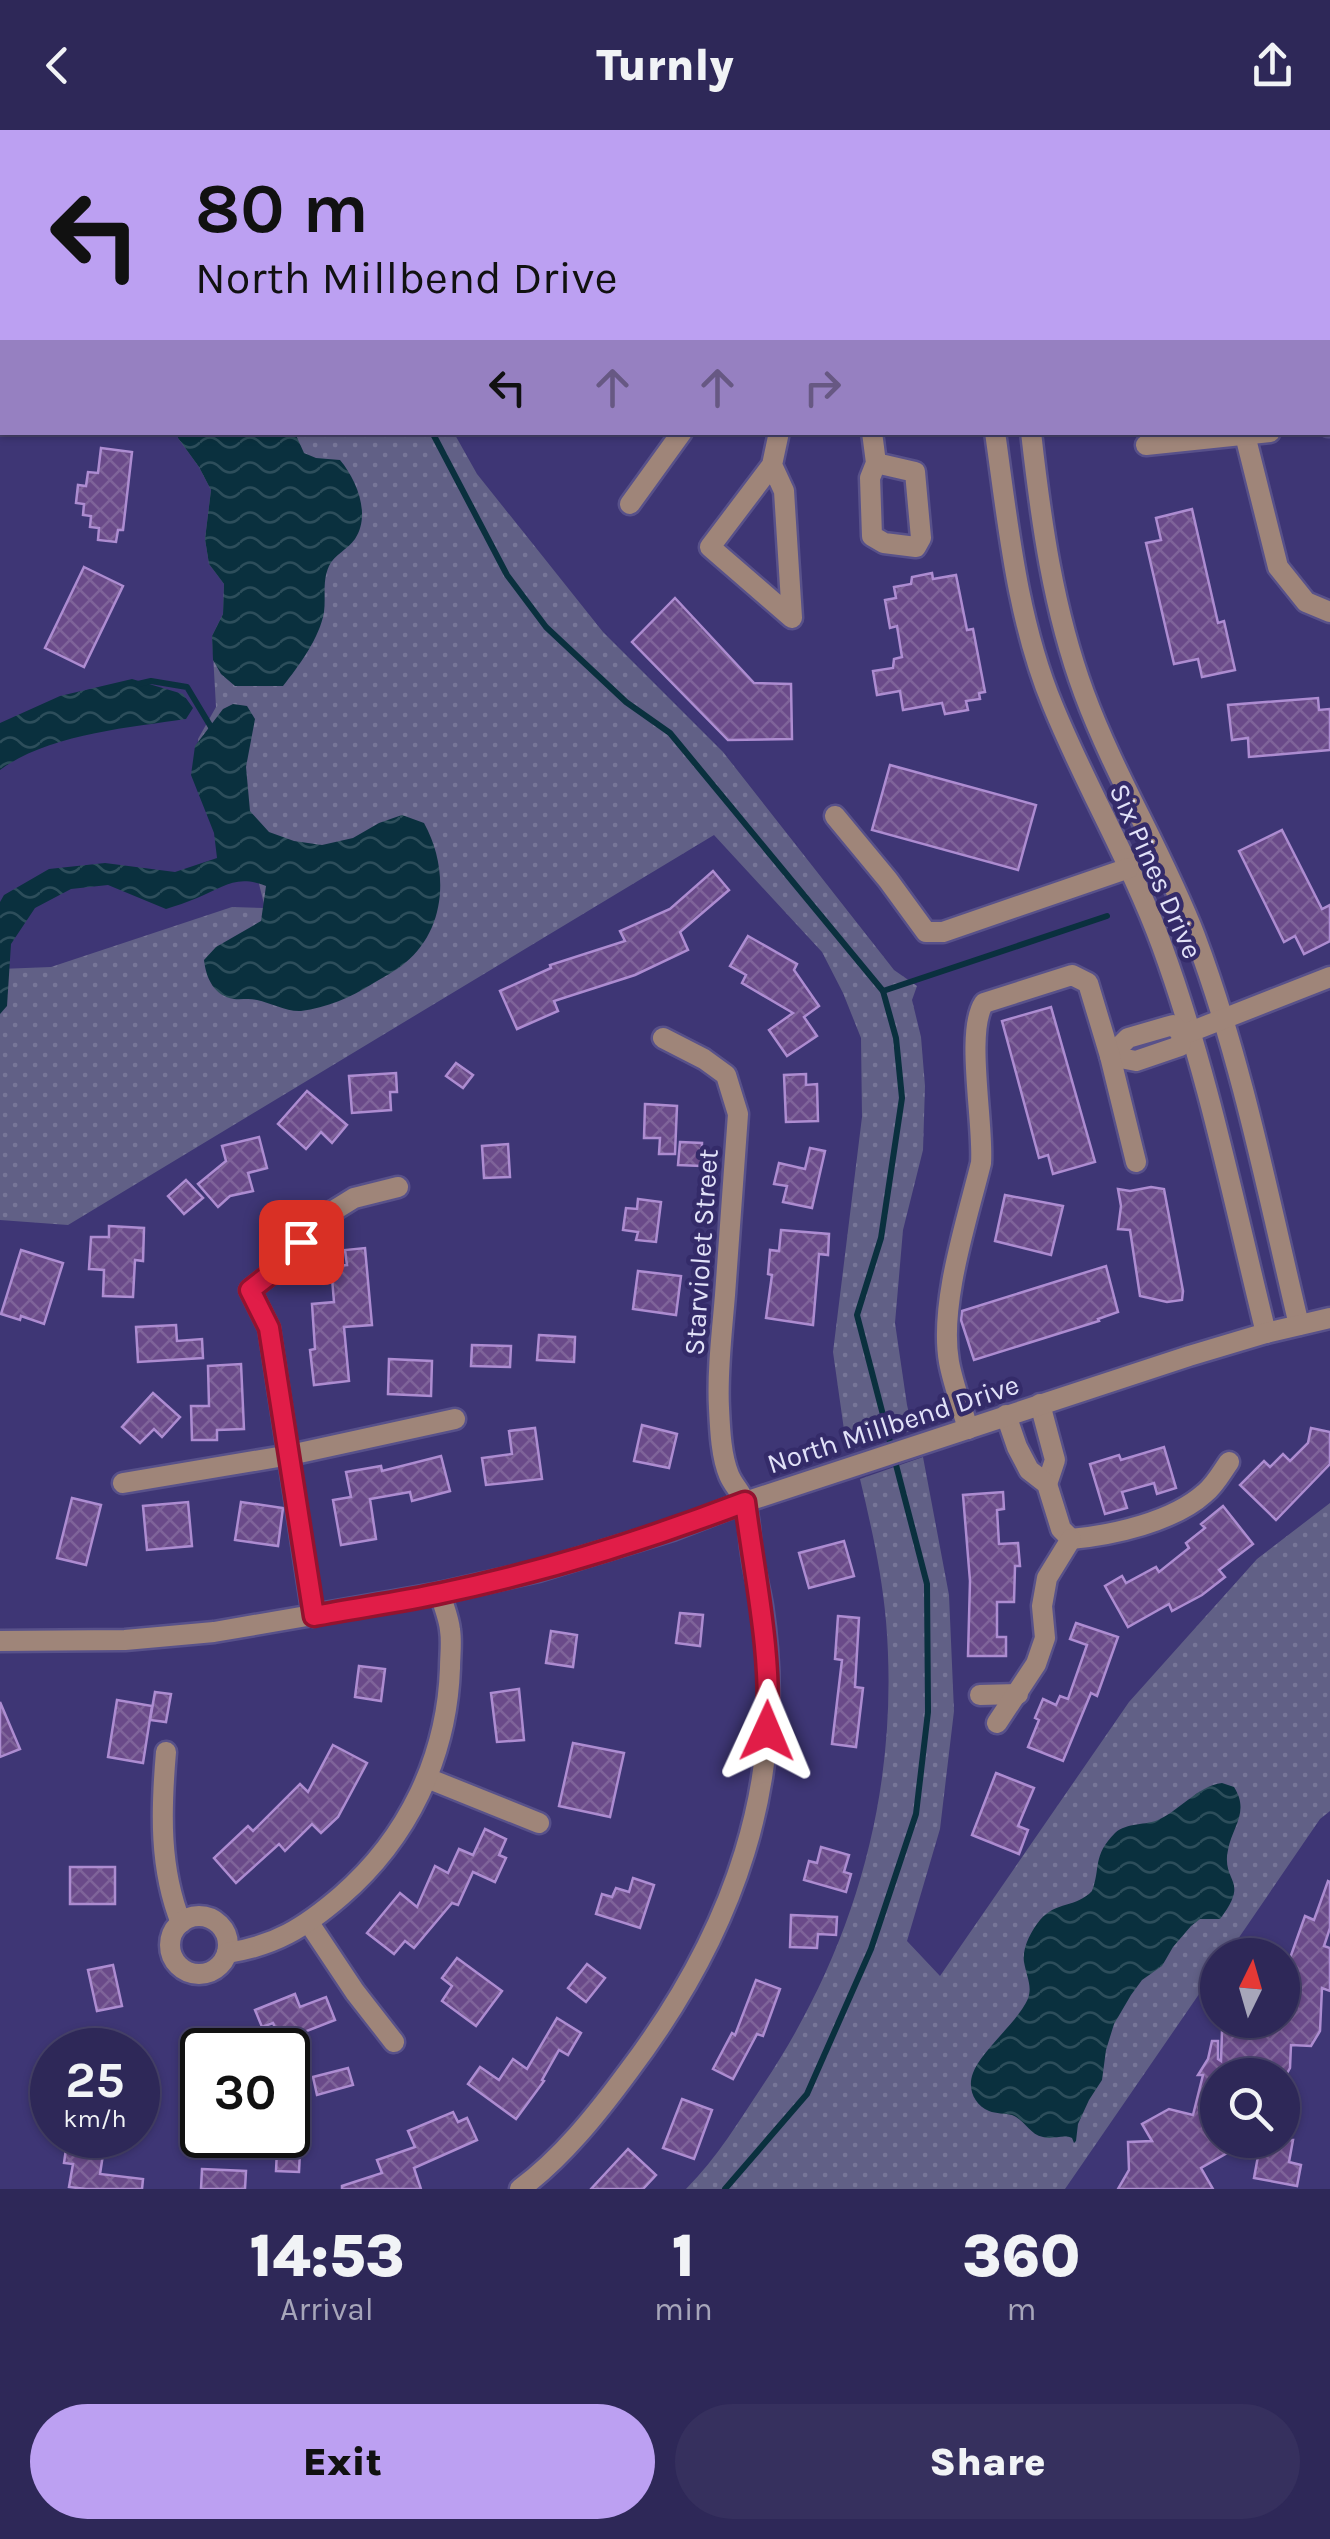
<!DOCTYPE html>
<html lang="en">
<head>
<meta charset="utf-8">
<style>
  :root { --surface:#2e2858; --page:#36305e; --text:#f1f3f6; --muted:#a7a6ba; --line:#49446e; --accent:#bca0f2 }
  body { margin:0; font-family:Karla,sans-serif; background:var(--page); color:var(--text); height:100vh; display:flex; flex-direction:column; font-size:38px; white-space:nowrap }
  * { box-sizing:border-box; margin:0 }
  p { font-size:32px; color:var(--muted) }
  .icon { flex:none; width:55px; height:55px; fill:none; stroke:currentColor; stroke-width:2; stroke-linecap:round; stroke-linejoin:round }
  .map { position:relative; height:2059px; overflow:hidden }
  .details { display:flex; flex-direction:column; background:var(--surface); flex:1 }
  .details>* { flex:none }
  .hud { position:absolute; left:0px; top:0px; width:1330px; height:305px; box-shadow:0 2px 8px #0004,0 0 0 2px var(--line); background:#bca0f2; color:#111; overflow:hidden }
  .needle { width:65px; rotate:5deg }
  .controls { position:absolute; left:1200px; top:1808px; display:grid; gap:20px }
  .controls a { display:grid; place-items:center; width:100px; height:100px; border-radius:50%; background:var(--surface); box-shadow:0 2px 8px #0004,0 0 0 2px var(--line); font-size:50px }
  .speed { position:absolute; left:30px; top:1898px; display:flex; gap:20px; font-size:50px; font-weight:700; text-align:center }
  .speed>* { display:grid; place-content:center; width:130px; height:130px; border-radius:50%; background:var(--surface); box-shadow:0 2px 8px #0004,0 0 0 2px var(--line); line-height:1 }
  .speed small { font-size:25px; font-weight:400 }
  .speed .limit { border:5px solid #111; border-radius:15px; background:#fff; color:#111 }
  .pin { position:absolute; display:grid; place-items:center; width:85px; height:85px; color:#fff; margin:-42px; border-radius:20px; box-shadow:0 5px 15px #0006 }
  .me { position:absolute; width:110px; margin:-55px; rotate:1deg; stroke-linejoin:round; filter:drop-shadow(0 0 8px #0008) }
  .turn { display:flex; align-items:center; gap:35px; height:210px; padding:0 30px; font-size:45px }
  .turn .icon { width:130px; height:130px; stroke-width:2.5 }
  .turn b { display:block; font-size:70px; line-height:85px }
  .lanes { display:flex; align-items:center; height:95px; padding:0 30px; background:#0003; justify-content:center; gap:50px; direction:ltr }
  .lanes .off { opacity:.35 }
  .eta { display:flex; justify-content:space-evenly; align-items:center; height:170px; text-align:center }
  .eta b { font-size:60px; font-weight:800; line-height:70px }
  .button { display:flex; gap:20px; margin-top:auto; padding:20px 30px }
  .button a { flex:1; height:115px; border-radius:60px; background:var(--accent); color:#111; font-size:40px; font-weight:800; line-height:115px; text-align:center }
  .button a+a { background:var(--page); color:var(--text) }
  header { display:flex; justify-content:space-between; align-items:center; height:130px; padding:0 30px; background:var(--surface); font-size:45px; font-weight:800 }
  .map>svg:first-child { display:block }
  .grass { fill:url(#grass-dots) }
  .water { fill:url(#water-waves) }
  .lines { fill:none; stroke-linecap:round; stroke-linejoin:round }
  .stream { stroke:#0a303e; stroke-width:6 }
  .building { fill:url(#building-cross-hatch); stroke:#ad8cd1; stroke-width:2.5 }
  .minor-casing { stroke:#58518a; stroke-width:25 }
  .minor { stroke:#9f8579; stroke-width:20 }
  .route-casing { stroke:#92132f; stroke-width:25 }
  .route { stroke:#e11d48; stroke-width:18 }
  .labels { text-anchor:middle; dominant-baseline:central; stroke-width:9; stroke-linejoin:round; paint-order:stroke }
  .street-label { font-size:28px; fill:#e1e1f8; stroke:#342b69 }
</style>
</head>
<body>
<header><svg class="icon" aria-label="back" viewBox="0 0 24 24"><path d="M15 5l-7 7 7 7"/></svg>Turnly<svg class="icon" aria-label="share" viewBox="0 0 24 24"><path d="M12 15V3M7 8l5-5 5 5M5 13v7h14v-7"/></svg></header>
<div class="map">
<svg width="1330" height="2059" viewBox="0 0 1330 2059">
  <defs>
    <pattern id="grass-dots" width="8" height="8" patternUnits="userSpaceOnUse" patternTransform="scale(2.5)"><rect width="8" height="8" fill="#616086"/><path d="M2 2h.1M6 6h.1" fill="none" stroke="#777698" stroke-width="1.8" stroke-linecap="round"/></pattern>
    <pattern id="water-waves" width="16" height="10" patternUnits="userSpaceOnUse" patternTransform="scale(2.5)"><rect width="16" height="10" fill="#0a303e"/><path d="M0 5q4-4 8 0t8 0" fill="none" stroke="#2d4e5b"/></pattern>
    <pattern id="building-cross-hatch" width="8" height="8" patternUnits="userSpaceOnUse" patternTransform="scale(2.5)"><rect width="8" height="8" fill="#6a4a89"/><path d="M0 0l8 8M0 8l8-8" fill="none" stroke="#7f649a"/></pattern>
  </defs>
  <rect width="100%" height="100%" fill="#3e3675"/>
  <g class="grass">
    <polygon points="0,0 239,0 241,2 2,2 2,162 0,161"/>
    <polygon points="178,303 454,303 477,344 603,502 723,622 894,840 917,856 912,870 921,907 925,956 923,1020 903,1100 895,1193 907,1275 913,1300 847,1321 833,1222 862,987 861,908 843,863 822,822 714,705 68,1095 0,1090 0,839 51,837 232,777 265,778 256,742 200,649 198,609 216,577 212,506 223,484 224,454 209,434 205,409 211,360 199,337 178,308"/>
    <path d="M923,1327L949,1465L954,1581L940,1699L907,1811L940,1846L1129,1572L1257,1429L1330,1373V1681L1320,1689L1227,1825H1218L1217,1838L1065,2059H686C717,2028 739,1991 763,1955C856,1816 900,1658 886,1491C882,1444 871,1395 860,1349Z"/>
  </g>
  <g class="water">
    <path d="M178,303H295L304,323L316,328L340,330C357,350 371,385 355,409C348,419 334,425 329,436C322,451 326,467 324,482C320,507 299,536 283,556H235L221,544L213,530L212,506L223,484L224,454L209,434L205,409L211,360L199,337L178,308Z"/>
    <path d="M132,549L183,564L193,578L186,589C127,598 49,604 0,640V593L60,566Z"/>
    <path d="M233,574L247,576L255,589L246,637L250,681L269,702L294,711L322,715L353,708L379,693L402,685L424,693C449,738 447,799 405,833C396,841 383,847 372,854C352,867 326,878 301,881C287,882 271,873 257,870C249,868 241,870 234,869C214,866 206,848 204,830L216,817L261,791L266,756C236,744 224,757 197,768C187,772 176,776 166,779L108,755L71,759L35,778L11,814L7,876L0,884V772L4,765L49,739L105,733L175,742L217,728L214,703L191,645L195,616L223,579Z"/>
    <path d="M1222,1653L1234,1657C1250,1682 1232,1697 1228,1720C1221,1753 1251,1749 1220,1789H1200L1191,1796L1173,1817L1162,1836L1142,1850L1131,1865L1114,1894L1106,1920L1102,1950L1089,1970L1078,1994L1076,2011L1074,2013L1072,2008C1063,2004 1053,2010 1043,2007C1029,2004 1025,1990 1012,1985C1005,1983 996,1984 989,1981C974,1975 967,1958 973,1943C979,1925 1012,1896 1024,1876C1035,1860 1027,1849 1024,1832C1022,1818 1031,1801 1040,1790C1056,1771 1076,1778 1092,1761C1101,1738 1092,1726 1115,1703C1127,1692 1146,1696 1160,1689C1181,1679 1198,1656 1222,1653Z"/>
  </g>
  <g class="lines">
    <g class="stream">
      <polyline points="204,0 207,2"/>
      <polyline points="432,302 507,445 546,497 626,572 670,603 883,861 896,908 902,968 881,1108 857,1185 927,1454 928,1582 916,1684 871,1819 807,1964 725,2059"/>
      <polyline points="138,554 151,551 187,557 214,602"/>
      <polyline points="883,861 1107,786"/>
    </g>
  </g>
  <g class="building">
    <polygon points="101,318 132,322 123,400 118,400 116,412 98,410 99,398 90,397 91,386 83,385 84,374 76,373 78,355 86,356 88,342 98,343"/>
    <polygon points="1192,379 1218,493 1224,491 1235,540 1202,547 1198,529 1174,534 1146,413 1161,410 1156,388"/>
    <polygon points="84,437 123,456 84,537 45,518"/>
    <polygon points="932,443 933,449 956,445 967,500 973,499 985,562 979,563 980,569 966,571 968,580 945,584 942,573 903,580 900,561 877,565 873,541 893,538 894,529 902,527 897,496 890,498 885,470 896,468 894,457 911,454 912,447"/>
    <polygon points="675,468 754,553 791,554 792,609 728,610 632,512"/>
    <polygon points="1318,568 1319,580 1330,579 1330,620 1249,627 1248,608 1232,610 1228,575"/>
    <polygon points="890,635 1036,675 1018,740 872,700"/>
    <polygon points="1282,700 1322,779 1330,775 1330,811 1304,824 1295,806 1284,812 1239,721"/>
    <polygon points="713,741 729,760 680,802 688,820 635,845 554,871 558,881 517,899 500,861 551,838 550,835 625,811 620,801 670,779"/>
    <polygon points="748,806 797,834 794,840 819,876 804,887 817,906 787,926 769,900 793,883 742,853 746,845 730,836"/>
    <polygon points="1051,877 1095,1032 1053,1044 1048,1025 1039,1028 1002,891"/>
    <polygon points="456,933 473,945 463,958 446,946"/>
    <polygon points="396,943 397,962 390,962 391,980 352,983 349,946"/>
    <polygon points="806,944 806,955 817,954 818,991 786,992 784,945"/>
    <polygon points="307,961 347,995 332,1013 321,1002 306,1019 278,994"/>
    <polygon points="645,974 677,976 675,1024 659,1024 660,1008 644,1008"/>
    <polygon points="259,1007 267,1038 248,1043 253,1061 230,1066 218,1077 198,1054 226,1031 222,1016"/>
    <polygon points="680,1012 702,1013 701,1036 678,1035"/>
    <polygon points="508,1014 510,1047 484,1048 482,1016"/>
    <polygon points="810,1018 825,1021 812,1078 783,1072 787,1056 774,1054 779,1033 805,1039"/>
    <polygon points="186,1050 203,1068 184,1084 168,1066"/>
    <polygon points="1151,1057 1164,1059 1183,1161 1182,1170 1167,1172 1140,1166 1130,1100 1118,1099 1121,1076 1118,1059 1130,1061"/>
    <polygon points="1005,1065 1063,1076 1051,1125 995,1111"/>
    <polygon points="638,1069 661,1072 656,1112 636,1110 638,1102 623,1100 626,1078 637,1079"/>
    <polygon points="109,1096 144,1098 143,1131 135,1130 133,1167 103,1166 104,1140 89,1139 91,1107 109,1107"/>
    <polygon points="781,1100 829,1104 828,1125 819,1124 813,1195 766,1188 772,1145 768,1144 770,1120 779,1121"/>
    <polygon points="365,1118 372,1195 344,1197 349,1251 314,1255 310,1220 315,1219 312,1174 334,1172 331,1136 347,1135 345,1120"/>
    <polygon points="21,1120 63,1133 44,1194 21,1186 20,1190 1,1184"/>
    <polygon points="1106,1136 1118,1182 1098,1189 1099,1191 974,1230 961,1190 962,1181"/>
    <polygon points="638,1141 681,1146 676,1185 633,1179"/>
    <polygon points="176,1195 177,1211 202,1209 203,1228 138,1232 136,1197"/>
    <polygon points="539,1205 575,1207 574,1232 537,1230"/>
    <polygon points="472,1215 511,1216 510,1237 471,1236"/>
    <polygon points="389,1229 432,1231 431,1266 388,1264"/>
    <polygon points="241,1234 244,1299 217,1300 217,1310 192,1310 191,1276 209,1276 208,1236"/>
    <polygon points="153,1263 180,1287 162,1307 154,1299 140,1313 122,1297"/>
    <polygon points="642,1295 677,1304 669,1338 634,1331"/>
    <polygon points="535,1298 542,1349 486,1355 482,1328 512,1324 509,1301"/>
    <polygon points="1311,1298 1330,1302 1330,1334 1276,1390 1240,1355 1264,1331 1270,1337 1283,1324 1290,1331 1308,1313"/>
    <polygon points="1164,1317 1176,1358 1157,1364 1154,1353 1122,1362 1127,1378 1105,1384 1090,1334 1119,1325 1121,1330"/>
    <polygon points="441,1326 450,1361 412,1371 410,1362 370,1369 376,1409 341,1415 333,1370 351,1367 346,1342 381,1336 382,1341"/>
    <polygon points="1003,1362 1004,1379 997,1380 999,1414 1018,1413 1020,1436 1015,1436 1014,1472 997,1472 997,1507 1006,1507 1006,1526 968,1526 970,1451 963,1365"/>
    <polygon points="72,1368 101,1375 86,1435 57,1428"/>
    <polygon points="188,1372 192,1416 147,1420 143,1376"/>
    <polygon points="241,1372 283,1378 278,1416 235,1410"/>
    <polygon points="1223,1376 1253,1414 1219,1440 1225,1447 1202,1465 1172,1481 1169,1474 1128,1497 1105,1456 1122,1446 1126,1453 1156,1437 1159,1442 1189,1418 1186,1413 1205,1398 1201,1394"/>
    <polygon points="844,1411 854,1446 809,1458 799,1423"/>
    <polygon points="680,1483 703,1485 700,1516 676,1513"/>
    <polygon points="838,1486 859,1488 855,1557 863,1558 856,1617 832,1614 842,1530 835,1529"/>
    <polygon points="1076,1493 1118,1507 1097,1566 1091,1563 1063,1631 1028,1617 1039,1590 1035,1588 1043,1569 1056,1575 1060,1566 1068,1569 1087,1515 1070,1509"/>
    <polygon points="551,1501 577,1505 573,1537 546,1533"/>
    <polygon points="359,1536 385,1539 381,1571 355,1567"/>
    <polygon points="519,1559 524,1610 497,1612 491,1563"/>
    <polygon points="155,1562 171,1564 166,1592 150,1590"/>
    <polygon points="117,1570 152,1576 143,1633 108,1627"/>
    <polygon points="0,1572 20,1619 0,1627"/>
    <polygon points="573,1613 624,1623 610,1687 559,1676"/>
    <polygon points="333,1615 367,1633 338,1687 321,1703 312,1694 285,1721 279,1714 236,1753 214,1728 248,1696 253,1701 300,1654 308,1662"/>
    <polygon points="996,1643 1034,1658 1018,1696 1028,1700 1019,1724 972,1705"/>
    <polygon points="485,1699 506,1709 499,1725 506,1728 495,1752 473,1742 458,1775 452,1773 414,1818 405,1811 394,1824 367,1803 400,1763 417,1777 435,1736 448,1743 459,1719 473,1725"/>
    <polygon points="821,1717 849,1725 844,1742 851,1744 846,1762 804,1750 809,1731 817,1733"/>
    <rect x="70" y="1737" width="45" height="37"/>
    <polygon points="633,1748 654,1755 640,1798 596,1784 602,1764 612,1767 616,1758 629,1762"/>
    <polygon points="1328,1751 1330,1752 1330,1798 1324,1816 1330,1818 1330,1861 1322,1858 1320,1901 1311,1916 1291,1915 1290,1938 1286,1945 1218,1945 1218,2010 1250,2010 1201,2038 1213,2059 1118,2059 1129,2040 1128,2012 1152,2011 1142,1994 1169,1979 1193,1985 1203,1945 1198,1945 1208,1929 1212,1911 1218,1911 1218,1929 1221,1931 1222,1901 1229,1890 1245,1890 1258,1897 1262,1890 1282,1890 1282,1871 1295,1849 1284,1845 1305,1786 1314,1790"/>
    <polygon points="791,1785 837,1787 836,1805 818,1804 817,1818 790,1817"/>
    <polygon points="457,1828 502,1861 476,1896 442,1871 452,1856 442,1848"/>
    <polygon points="587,1834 605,1848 586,1872 568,1858"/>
    <polygon points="113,1835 122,1876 97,1881 88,1840"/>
    <polygon points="756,1850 780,1859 763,1906 757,1904 733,1949 713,1939 732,1903 735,1905"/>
    <polygon points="295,1864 300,1877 326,1867 335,1890 281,1911 273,1893 262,1897 255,1880"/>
    <polygon points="557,1888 581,1903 568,1925 559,1920 542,1950 544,1951 516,1989 468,1954 480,1937 499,1950 513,1929 527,1939"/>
    <polygon points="348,1938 353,1955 317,1965 313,1947"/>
    <polygon points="682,1969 712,1980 694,2029 663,2018"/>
    <polygon points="453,1982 458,1992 467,1988 477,2010 414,2038 421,2059 342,2059 342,2056 382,2043 377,2030 415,2017 408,2001"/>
    <polygon points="68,2005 106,2005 100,2044 143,2049 142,2059 86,2059 69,2057 73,2034 64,2033"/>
    <polygon points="1261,2010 1293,2010 1289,2032 1301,2035 1297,2056 1254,2048"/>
    <polygon points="628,2019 656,2045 643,2059 591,2059"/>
    <polygon points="277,2020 300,2021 299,2042 276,2041"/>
    <polygon points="202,2039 246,2041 245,2059 201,2059"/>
  </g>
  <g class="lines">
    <defs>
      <g id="minor">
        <polyline points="585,0 585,2"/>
        <polyline points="995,0 995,2"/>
        <polyline points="371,2 371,0"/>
        <polyline points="678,2 678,0"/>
        <polyline points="1029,2 1029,0"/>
        <polyline points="1116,2 1116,0"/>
        <polyline points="1328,78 1330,78"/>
        <polyline points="1328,147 1330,147"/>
        <polyline points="1328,232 1330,232"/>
        <polyline points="1328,296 1330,296"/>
        <polyline points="872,302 876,333 870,348 872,406 884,413 916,417 921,408 915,342 876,333"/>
        <path d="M995,302C1008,394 1017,490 1053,576C1086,657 1132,734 1162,816C1208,942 1234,1074 1266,1203"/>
        <path d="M1031,302C1041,391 1053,479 1084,563C1115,647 1163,723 1195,806C1242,931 1268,1065 1299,1195"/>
        <polyline points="1245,305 1278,437 1306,472 1330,482"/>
        <polyline points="1146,315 1270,302"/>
        <polyline points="772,335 784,361 792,488 710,417 772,335 779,302"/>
        <polyline points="630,374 682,302"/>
        <polyline points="835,686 888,750 926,802 943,802 1129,738"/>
        <polyline points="1182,904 1180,916 1136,931 1110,926 1128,908 1173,895 1182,904 1190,902 1330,847"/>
        <polyline points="1040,1274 1055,1330 1047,1354"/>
        <polyline points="1006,1285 1017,1317 1029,1340 1047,1354 1061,1399 1071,1409"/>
        <path d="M968,1299C962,1277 953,1254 949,1232C939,1174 967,1090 981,1033C984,994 965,901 984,873L1072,845L1088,853L1110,926L1136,1032"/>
        <polyline points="123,1353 290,1325 455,1289"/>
        <path d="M1071,1409C1113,1405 1173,1392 1205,1363C1215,1355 1222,1342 1229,1332"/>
        <polyline points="313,1486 269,1198 250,1160 286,1132 301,1112 333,1081 354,1068 398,1057"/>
        <polyline points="0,1511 125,1510 214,1502 440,1463 538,1441 672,1400 745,1372 1189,1226 1266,1203 1330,1188"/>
        <polyline points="980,1565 1018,1564"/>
        <polyline points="997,1593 1036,1534 1045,1508 1042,1476 1047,1448 1071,1409"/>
        <path d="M166,1622C161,1680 159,1738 181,1793"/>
        <polyline points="427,1648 539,1693"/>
        <circle cx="199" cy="1815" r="29"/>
        <polyline points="309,1793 355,1862 394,1912"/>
        <path d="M227,1823C275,1816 305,1797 341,1766C408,1708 447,1627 450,1538C450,1526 452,1512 450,1500C449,1488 443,1475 440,1463"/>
        <path d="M520,2059C562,2028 597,1984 628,1942C733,1803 789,1652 762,1476C759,1458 754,1441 752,1424C749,1408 750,1387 744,1371C741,1362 733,1355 729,1345C721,1326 720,1299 719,1278C717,1241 722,1202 725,1165C729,1104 734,1044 738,984L726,945L704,929L663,908"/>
      </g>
    </defs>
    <use href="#minor" class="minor-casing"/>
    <use href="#minor" class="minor"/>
  </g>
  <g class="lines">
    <defs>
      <path id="route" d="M301,1112L286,1132L250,1160L269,1198L314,1486C356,1478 400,1472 442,1463C546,1441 646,1410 745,1372C755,1449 772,1523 767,1601"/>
    </defs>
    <use href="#route" class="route-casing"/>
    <use href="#route" class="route"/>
  </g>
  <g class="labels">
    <g class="street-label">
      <text transform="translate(1156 741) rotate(66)">Six Pines Drive</text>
      <text transform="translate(701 1122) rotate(-86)">Starviolet Street</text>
      <text transform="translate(893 1294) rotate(-18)">North Millbend Drive</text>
    </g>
  </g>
</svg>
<div class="controls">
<a><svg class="needle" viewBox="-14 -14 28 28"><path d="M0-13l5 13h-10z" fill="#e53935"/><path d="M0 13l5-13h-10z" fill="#a7a6ba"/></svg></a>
<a><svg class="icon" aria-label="search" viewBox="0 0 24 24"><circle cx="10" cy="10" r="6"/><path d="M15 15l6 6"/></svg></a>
</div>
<div class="speed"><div>25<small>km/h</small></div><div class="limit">30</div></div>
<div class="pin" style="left:301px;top:1112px;background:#d93025"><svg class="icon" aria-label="arrive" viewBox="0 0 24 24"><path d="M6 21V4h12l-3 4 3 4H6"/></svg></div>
<svg class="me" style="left:767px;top:1601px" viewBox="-20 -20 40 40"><path d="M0-17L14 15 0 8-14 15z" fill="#e11d48" stroke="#fff" stroke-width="4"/></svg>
<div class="hud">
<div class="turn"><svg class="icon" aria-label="left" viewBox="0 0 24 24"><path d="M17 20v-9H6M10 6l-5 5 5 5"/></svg><div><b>80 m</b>North Millbend Drive</div></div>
<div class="lanes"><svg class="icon" aria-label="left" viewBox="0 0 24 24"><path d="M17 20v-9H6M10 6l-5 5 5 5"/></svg><svg class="icon off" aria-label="ahead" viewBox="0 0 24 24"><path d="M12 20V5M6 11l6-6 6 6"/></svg><svg class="icon off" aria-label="ahead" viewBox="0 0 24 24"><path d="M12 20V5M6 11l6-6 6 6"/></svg><svg class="icon off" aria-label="right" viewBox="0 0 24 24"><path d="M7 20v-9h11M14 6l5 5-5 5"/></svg></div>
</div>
</div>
<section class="details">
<div class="eta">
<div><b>14:53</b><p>Arrival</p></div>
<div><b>1</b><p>min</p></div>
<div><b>360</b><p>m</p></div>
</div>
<div class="button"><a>Exit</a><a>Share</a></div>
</section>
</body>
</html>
